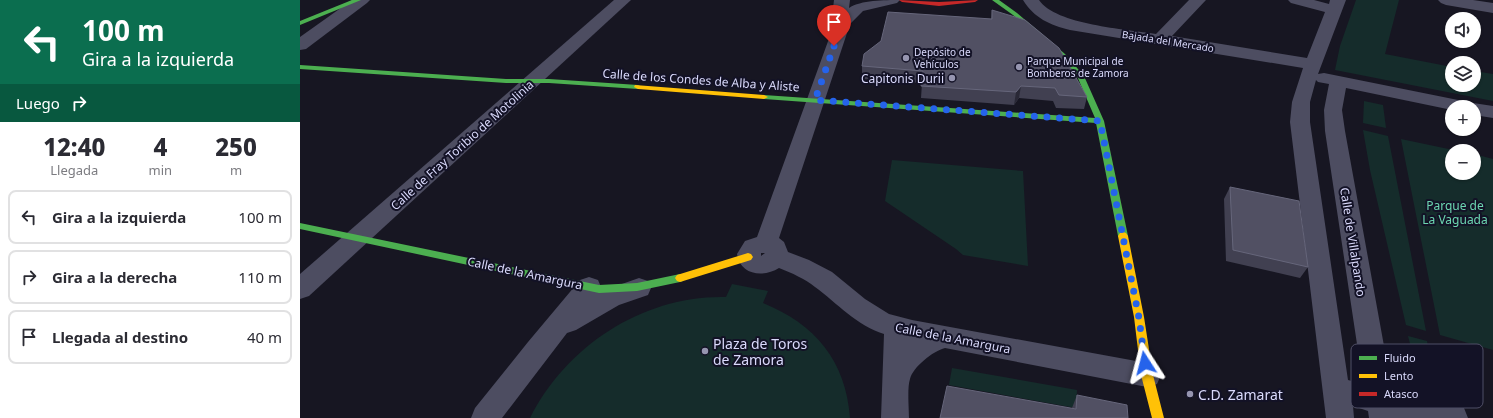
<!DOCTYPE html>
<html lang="es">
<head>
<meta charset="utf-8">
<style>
  :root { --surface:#fff; --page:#f7f7f7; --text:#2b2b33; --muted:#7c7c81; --line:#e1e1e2 }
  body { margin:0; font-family:"Noto Sans",sans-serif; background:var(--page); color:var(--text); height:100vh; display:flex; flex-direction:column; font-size:15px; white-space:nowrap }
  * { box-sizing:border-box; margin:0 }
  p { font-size:13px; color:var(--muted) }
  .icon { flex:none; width:22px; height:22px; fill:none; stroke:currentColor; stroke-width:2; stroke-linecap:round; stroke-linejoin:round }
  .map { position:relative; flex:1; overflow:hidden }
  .drawer { display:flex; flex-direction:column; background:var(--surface); width:300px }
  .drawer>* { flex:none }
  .top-card { background:#0b6e4f; color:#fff; overflow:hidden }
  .fabs { position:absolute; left:1145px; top:12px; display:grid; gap:8px }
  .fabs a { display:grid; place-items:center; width:36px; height:36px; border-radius:50%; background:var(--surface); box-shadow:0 1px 3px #0004; font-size:20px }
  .pin { position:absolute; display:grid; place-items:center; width:34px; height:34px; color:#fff; margin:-41px -17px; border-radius:50% 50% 50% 0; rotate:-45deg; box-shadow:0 0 4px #0007 }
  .pin .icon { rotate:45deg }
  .me { position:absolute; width:44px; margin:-22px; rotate:351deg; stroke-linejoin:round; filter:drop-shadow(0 0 3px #0008) }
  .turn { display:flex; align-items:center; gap:14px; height:84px; padding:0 16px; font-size:18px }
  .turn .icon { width:52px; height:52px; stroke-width:2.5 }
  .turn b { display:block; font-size:28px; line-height:34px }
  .then { display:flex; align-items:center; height:38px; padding:0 16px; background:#0003; gap:8px; font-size:15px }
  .eta { display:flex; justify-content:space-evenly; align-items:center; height:68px; text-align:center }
  .eta b { font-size:24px; font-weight:800; line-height:28px }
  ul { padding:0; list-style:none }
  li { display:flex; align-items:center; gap:12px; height:54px; margin:0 8px 6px; padding:0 8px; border:2px solid var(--line); border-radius:8px }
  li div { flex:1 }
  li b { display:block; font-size:15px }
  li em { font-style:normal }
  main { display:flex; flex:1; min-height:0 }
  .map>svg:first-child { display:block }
  .green { fill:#152c2b }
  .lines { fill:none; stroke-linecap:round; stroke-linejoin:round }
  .street { fill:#4d4d61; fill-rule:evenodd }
  .fast { fill:#4caf50; fill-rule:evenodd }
  .slow { fill:#ffc107; fill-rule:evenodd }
  .jam { fill:#c62828; fill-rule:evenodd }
  .wall { fill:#414051 }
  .shaded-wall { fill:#292836 }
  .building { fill:#515063; stroke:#66667b }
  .route { stroke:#2563eb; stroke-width:7; stroke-dasharray:0 12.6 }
  .poi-dot { fill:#9695b0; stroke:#131226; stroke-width:1.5 }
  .labels { text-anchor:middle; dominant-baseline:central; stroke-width:4; stroke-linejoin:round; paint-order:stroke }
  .far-street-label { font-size:10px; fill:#dadafc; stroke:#131226 }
  .far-poi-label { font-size:10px; fill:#dadafc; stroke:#131226; text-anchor:start }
  .poi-label { font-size:12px; fill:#dadafc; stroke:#131226; text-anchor:end }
  .street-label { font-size:12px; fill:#dadafc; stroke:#131226 }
  .park-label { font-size:12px; fill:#6cd6b1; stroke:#131226 }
  .near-poi-label { font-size:14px; fill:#dadafc; stroke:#131226; text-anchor:start }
  .key { fill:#131226; stroke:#4f4e66; stroke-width:1 }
  .key-label { font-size:11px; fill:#dadafc }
</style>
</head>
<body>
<main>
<section class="drawer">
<div class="top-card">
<div class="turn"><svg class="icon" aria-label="left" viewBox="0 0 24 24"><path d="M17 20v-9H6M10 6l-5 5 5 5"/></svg><div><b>100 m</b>Gira a la izquierda</div></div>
<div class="then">Luego<svg class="icon" aria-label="right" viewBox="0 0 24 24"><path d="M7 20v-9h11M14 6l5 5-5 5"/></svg></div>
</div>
<div class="eta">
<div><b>12:40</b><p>Llegada</p></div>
<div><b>4</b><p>min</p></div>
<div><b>250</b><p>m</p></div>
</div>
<ul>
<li><svg class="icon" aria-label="left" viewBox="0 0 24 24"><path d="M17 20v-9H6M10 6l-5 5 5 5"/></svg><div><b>Gira a la izquierda</b></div><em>100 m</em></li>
<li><svg class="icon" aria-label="right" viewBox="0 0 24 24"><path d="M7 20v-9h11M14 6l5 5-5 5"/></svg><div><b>Gira a la derecha</b></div><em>110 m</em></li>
<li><svg class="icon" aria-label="arrive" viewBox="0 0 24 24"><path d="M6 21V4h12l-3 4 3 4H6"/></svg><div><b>Llegada al destino</b></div><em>40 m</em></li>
</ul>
</section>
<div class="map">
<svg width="1193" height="418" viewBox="0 0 1193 418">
  <rect width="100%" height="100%" fill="#171622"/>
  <g class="green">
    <polygon points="1056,0 1099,0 1085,54 1152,67 1152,85 1174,85 1174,71 1193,74 1193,101 1035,70 1040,46"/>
    <polygon points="1064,101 1083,105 1086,128 1063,123"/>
    <polygon points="1063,130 1088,136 1126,331 1106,325 1070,170"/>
    <polygon points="1101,139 1158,151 1152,151 1152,173 1174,173 1174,154 1193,159 1193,350 1140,335"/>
    <polygon points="592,160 723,171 728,266 663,255 656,249 585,201"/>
    <path d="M432,284L468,291L463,303C515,324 546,361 550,418H230C267,345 344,295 426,297Z"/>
    <polygon points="1108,336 1127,341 1136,387 1120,382"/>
    <polygon points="652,368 777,390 776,408 649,385"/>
  </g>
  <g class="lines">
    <g class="street">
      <polygon points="52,0 70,0 67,3 6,49 0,50 0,37"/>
      <polygon points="314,0 331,0 9,296 0,299 0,274"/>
      <path d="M534,0H550L549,8C561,0 584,0 600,0L597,3L563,11L550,24L479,238L484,242L488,252L509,260L532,272L565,299L589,314L612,320L847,363L857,366L861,375L857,384L847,387L645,348C633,351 613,367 610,379C607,388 609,408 609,418H581L584,334C557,326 537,303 515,287C505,279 492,273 479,268C463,278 440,275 437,254L445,241L457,237L535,22L533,8ZM461,253H465L461,256Z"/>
      <path d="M723,0H739C756,25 826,29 856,34L889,0H906L872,36L1007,58L1025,12L991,3L988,0H1014L1029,4L1030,0H1046L1018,74L1024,73L1173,103L1193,106V118L1174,115V107H1152V110L1046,88L1042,110L1045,131L1092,390L1128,398L1164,408L1168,418H1069L1068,411L1053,406L1054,418H1026L990,122L992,102L1003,68L770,30C750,25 734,18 723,0ZM1016,80L1018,82L1029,84L1024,110L1025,131L1063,384L1048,380L1010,122V102Z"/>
      <polygon points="1138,0 1173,0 1193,3 1193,13 1146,5 1141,3"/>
      <polygon points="289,277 298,280 301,287 299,292 339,278 348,281 351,288 348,295 319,305 276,330 267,333 202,418 171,418 175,408 228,342 280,280"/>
    </g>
    <g class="fast">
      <polygon points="52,0 61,0 0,25 0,21"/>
      <polygon points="692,0 699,0 717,13 765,54 784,76 804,121 828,236 826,239 820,239 818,236 796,123 464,99 460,97 464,95 795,118 777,76 761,56 713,15"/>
      <polygon points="0,65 206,79 249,79 338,85 342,87 338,89 249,83 206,83 0,69"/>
      <polygon points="0,223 299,285 337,283 380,274 383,275 385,278 383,281 380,282 337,291 299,293 0,229"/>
    </g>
    <g class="slow">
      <polygon points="335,85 464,95 468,97 464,99 338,89 334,87"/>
      <polygon points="823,232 826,233 828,236 844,317 853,375 864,418 852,418 841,375 834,317 818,236 820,233"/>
      <polygon points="448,253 451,254 453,257 451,260 380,282 377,281 375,278 377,275"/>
    </g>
    <polygon class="jam" points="599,0 639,2 678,0 675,2 639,6 602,2"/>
  </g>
  <g class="wall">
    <polygon points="692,10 787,97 784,109 756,108 753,101 719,98 714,105 621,98 622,83 562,79 562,66 691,19"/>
    <polygon points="930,187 1008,267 1000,278 926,261 924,199"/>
    <polygon points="777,395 828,418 772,408"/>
  </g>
  <polygon class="shaded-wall" points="721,86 719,98 714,105 716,92"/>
  <g class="building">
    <polygon points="692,10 725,20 759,48 787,97 759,95 755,88 721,86 716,92 621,86 623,71 562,66 564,54 581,41 588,12 692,19"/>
    <polygon points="930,187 999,201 1008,267 933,250"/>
    <polygon points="647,386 776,409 777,395 827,405 828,418 640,418"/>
  </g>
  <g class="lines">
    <polyline class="route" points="534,46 515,100 800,121 839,318 845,363"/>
  </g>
  <g class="poi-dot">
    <circle cx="606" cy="58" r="4"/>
    <circle cx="719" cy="67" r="4"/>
    <circle cx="652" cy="78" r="4"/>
    <circle cx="405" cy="351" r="4"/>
    <circle cx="890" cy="394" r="4"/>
  </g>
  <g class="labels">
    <g class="far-street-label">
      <text transform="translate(868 41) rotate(9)">Bajada del Mercado</text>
    </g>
    <g class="far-poi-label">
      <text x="614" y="52">Depósito de<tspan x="614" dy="12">Vehículos</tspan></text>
      <text x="727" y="61">Parque Municipal de<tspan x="727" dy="12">Bomberos de Zamora</tspan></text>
    </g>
    <g class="poi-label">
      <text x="644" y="78">Capitonis Durii</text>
    </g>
    <g class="street-label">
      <text transform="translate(401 80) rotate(4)">Calle de los Condes de Alba y Aliste</text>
      <text transform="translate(162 145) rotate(-42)">Calle de Fray Toribio de Motolinia</text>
      <text transform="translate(1053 242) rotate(81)">Calle de Villalpando</text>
      <text transform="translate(225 273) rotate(12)">Calle de la Amargura</text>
      <text transform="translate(653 338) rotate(11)">Calle de la Amargura</text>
    </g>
    <g class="park-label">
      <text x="1155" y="205">Parque de<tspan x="1155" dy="14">La Vaguada</tspan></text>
    </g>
    <g class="near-poi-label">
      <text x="413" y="343">Plaza de Toros<tspan x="413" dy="16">de Zamora</tspan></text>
      <text x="898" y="394">C.D. Zamarat</text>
    </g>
  </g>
  <rect x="1051" y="344" width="132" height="64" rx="6" class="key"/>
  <rect x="1059" y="356" width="18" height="4" fill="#4caf50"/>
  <rect x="1059" y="374" width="18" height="4" fill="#ffc107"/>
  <rect x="1059" y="392" width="18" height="4" fill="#c62828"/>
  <g class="key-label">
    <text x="1084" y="362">Fluido</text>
    <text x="1084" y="380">Lento</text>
    <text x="1084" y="398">Atasco</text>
  </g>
</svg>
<div class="fabs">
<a><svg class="icon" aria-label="sound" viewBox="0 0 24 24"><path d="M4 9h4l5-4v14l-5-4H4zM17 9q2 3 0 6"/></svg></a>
<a><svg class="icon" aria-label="layers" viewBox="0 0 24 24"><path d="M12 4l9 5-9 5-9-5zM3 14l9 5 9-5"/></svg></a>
<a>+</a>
<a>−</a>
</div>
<div class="pin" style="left:534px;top:46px;background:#d93025"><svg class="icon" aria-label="arrive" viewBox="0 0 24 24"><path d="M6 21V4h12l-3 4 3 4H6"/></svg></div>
<svg class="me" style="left:845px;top:363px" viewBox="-20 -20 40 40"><path d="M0-17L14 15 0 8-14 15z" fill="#2563eb" stroke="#fff" stroke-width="4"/></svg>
</div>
</main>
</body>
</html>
